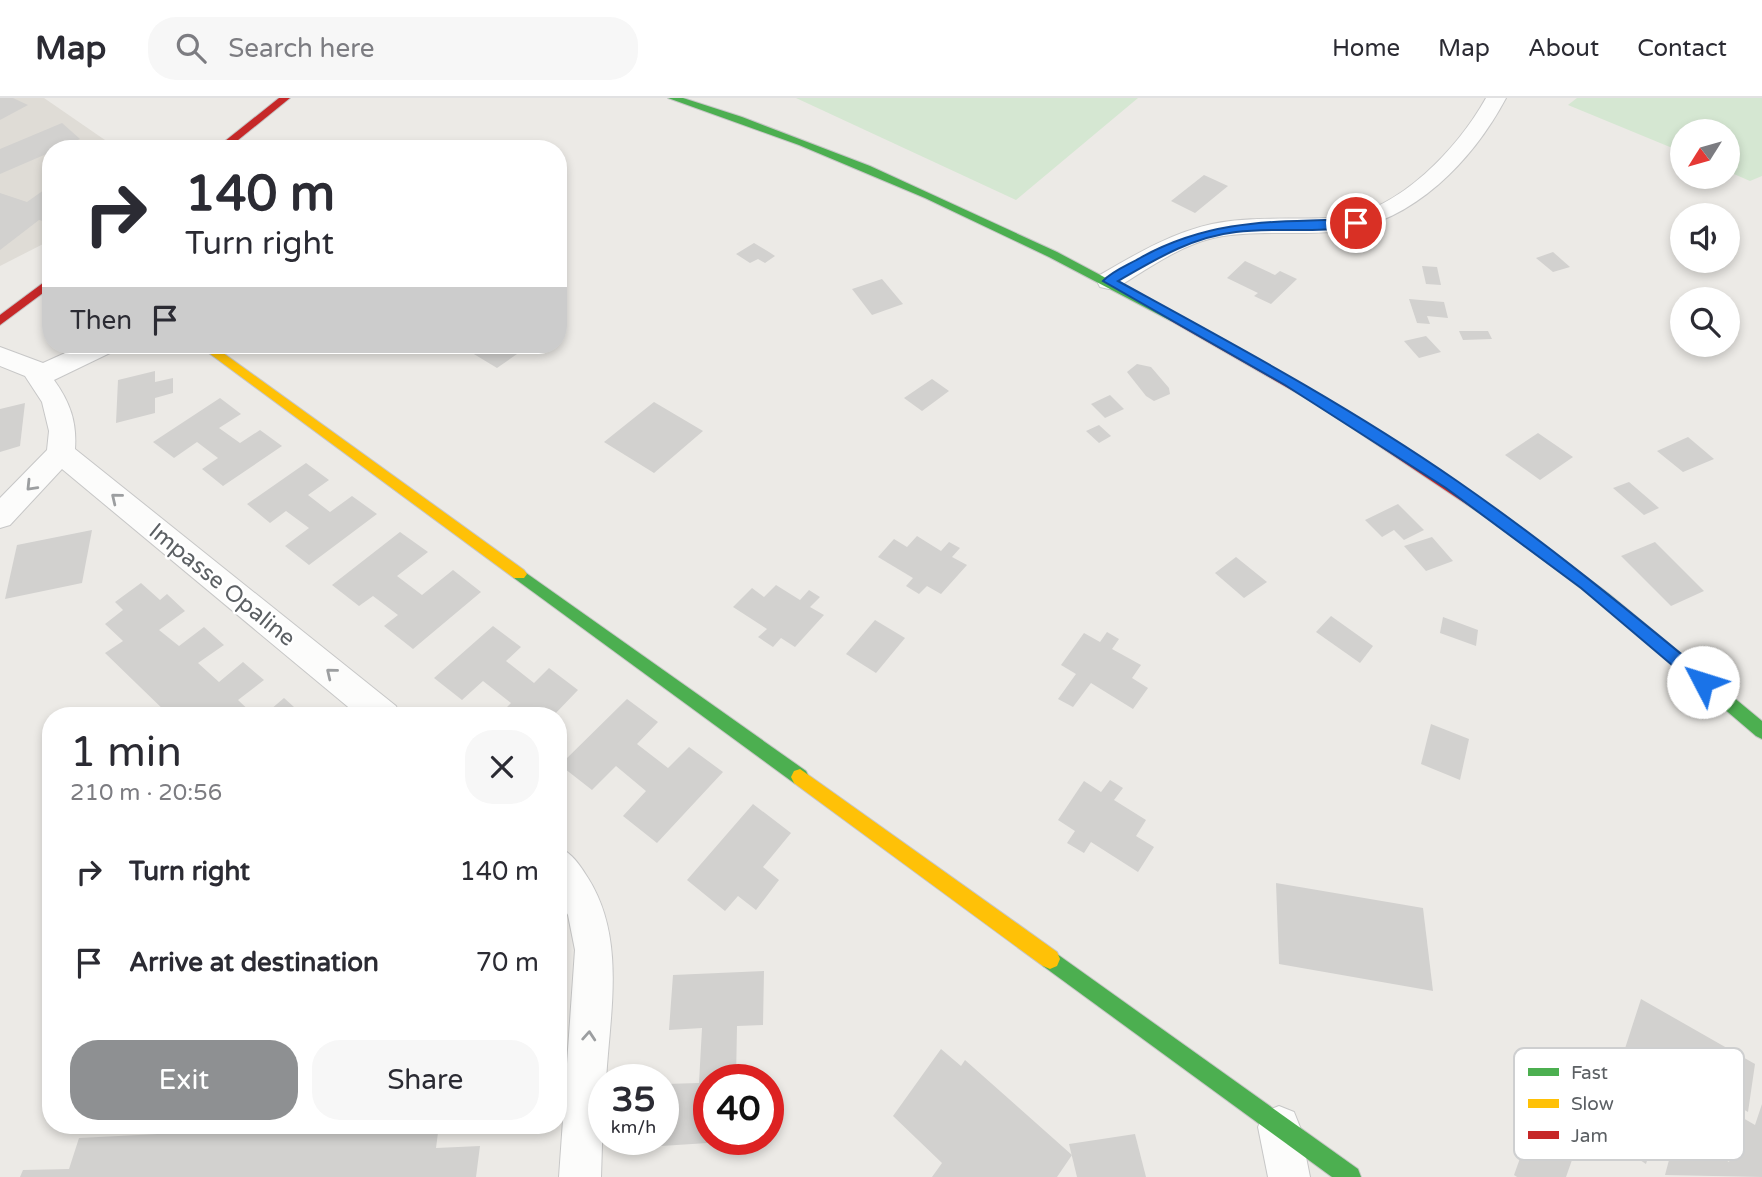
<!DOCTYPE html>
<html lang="en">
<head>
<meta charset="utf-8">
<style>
  :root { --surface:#fff; --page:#f7f7f7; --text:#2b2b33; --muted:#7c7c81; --line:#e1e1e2; --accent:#8e9092 }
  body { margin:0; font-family:"Varela Round",sans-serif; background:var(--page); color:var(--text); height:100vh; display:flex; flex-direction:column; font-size:26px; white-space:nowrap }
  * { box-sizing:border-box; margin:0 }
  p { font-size:23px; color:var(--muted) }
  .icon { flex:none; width:38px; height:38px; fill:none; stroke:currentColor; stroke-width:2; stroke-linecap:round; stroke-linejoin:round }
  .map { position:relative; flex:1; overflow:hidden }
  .drawer { position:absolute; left:42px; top:609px; width:525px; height:427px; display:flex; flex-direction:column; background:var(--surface); border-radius:28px; box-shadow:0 4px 10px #0003 }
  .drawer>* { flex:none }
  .top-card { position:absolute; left:42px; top:42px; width:525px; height:214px; border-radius:28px; box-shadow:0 4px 10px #0003; background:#fff; color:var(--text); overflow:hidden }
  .needle { width:46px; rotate:233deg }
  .buttons { position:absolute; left:1670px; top:21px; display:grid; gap:14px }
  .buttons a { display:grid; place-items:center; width:70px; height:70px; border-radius:50%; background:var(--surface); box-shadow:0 4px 10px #0003; font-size:35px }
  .speed { position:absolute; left:588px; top:966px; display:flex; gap:14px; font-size:35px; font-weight:700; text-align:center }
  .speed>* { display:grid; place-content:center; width:91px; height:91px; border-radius:50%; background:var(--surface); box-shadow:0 4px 10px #0003; line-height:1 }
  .speed small { font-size:18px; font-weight:400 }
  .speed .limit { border:10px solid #d22; background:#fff; color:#111 }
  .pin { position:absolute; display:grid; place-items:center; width:60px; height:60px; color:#fff; margin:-30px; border:4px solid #fff; border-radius:50%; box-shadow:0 2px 7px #0007 }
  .me { position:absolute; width:77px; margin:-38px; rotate:310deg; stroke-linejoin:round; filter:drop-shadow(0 0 5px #0008) }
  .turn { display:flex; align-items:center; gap:24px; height:147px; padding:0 28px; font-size:32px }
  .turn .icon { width:91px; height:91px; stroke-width:2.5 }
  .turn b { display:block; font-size:49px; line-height:60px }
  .then { display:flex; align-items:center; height:66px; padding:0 28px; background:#0003; gap:14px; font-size:26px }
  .round { display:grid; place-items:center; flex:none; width:74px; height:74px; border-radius:28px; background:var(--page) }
  .overview { display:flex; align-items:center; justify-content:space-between; height:119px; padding:0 28px }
  h1 { font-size:42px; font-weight:600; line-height:52px }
  .action { display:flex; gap:14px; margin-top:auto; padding:14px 28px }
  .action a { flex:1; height:80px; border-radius:28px; background:var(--accent); color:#fff; font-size:28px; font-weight:600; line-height:80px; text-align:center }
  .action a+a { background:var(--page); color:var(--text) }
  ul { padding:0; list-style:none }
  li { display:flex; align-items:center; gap:21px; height:91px; padding:0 28px }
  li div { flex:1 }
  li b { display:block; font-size:26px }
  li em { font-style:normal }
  header { display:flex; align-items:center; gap:42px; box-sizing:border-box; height:98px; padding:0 35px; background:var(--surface); border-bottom:2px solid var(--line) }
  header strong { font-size:33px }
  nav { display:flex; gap:38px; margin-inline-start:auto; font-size:24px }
  .search { width:490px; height:63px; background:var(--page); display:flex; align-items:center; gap:18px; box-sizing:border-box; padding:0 24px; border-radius:28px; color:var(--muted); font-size:26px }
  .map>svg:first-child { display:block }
  .education { fill:#dfdcd6 }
  .green { fill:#d5e7d2 }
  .building { fill:#d2d1cf }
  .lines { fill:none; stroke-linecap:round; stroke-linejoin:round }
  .street-casing { stroke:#c7c7c7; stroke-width:2 }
  .fast-casing { stroke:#c7c7c7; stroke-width:2 }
  .slow-casing { stroke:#c7c7c7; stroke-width:2 }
  .jam-casing { stroke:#c7c7c7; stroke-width:2 }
  .street { fill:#fcfcfb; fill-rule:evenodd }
  .fast { fill:#4caf50; fill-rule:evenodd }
  .slow { fill:#ffc107; fill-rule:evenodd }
  .jam { fill:#c62828; fill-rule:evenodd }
  .oneway { stroke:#9c9ea0 }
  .route { fill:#1a73e8; stroke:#114b97; stroke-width:2 }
  .labels { text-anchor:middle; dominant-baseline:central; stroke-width:5; stroke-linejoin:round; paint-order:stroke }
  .street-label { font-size:23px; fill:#5c6064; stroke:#fff }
  .key { fill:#fff; stroke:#cecfd0; stroke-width:2 }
  .key-label { font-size:19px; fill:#5c6064 }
</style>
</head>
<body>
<header>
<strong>Map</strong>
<div class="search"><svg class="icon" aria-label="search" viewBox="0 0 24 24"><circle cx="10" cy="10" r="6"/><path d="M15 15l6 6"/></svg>Search here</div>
<nav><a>Home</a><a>Map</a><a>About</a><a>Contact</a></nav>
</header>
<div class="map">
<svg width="1762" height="1079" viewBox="0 0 1762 1079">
  <rect width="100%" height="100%" fill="#eceae6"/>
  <polygon class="education" points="0,0 44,0 118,51 51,51 51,142 0,168"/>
  <g class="green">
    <polygon points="796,0 1138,0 1016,102"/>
    <polygon points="1577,0 1762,0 1762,78 1750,83 1727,73 1727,33 1682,33 1682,54 1568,7"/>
  </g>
  <g class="building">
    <polygon points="0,0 13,0 28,7 0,22"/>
    <polygon points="62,25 80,41 58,51 51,51 51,54 0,76 0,51"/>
    <polygon points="1204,77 1228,88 1195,115 1171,103"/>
    <polygon points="51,87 51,121 46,124 39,122 0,152 0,95 27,104"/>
    <polygon points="754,145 769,154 775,158 765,165 758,161 750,165 736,156"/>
    <polygon points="1553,154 1570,169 1553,174 1536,160"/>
    <polygon points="1245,163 1275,177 1280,173 1297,181 1271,206 1254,198 1258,195 1227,180"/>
    <polygon points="1422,168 1437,169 1441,187 1426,186"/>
    <polygon points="882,181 903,206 872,217 852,191"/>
    <polygon points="1409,201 1444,204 1448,220 1427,218 1430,226 1417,225"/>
    <polygon points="1459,233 1488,233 1492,241 1463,242"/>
    <polygon points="1426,238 1441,254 1419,260 1404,243"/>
    <polygon points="459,247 530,247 497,270"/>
    <polygon points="1137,266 1151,269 1169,290 1170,296 1154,303 1146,298 1127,274"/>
    <polygon points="155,273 155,284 173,280 173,295 155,300 155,315 116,325 118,282"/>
    <polygon points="932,281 949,293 922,313 904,300"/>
    <polygon points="1110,297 1124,311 1105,320 1091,306"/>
    <polygon points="220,300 241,316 219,330 240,345 260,332 282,348 223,388 202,371 218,360 197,344 174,360 153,344"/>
    <polygon points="654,304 703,333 654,375 604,344"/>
    <polygon points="25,305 20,348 0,354 0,311"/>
    <polygon points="1099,327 1111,338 1099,345 1086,333"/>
    <polygon points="1538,335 1573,359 1540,382 1505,357"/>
    <polygon points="1688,339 1714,361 1683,374 1657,353"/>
    <polygon points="306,365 329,382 308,397 330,414 352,398 377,416 309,467 285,448 309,430 286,413 270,425 247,406"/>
    <polygon points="1629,384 1650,402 1659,410 1644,417 1613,390"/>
    <polygon points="1398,406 1424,432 1404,442 1394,432 1382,439 1365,422"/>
    <polygon points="92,432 82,485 5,501 17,447"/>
    <polygon points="400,434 428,454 397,478 422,497 453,472 481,494 413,551 384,528 398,517 373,498 359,508 332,487"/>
    <polygon points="917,438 941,453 949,444 960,450 952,459 967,467 941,496 927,488 919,496 906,488 913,480 878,459 894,441 907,449"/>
    <polygon points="1432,439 1453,463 1426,473 1404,448"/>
    <polygon points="1655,444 1704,493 1671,508 1621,458"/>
    <polygon points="1236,459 1267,484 1244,500 1215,475"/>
    <polygon points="141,485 160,502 167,496 185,513 159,532 179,548 204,529 224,547 198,565 219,584 243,564 264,582 238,602 255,618 170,618 105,555 123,543 105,526 123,512 115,504"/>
    <polygon points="776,487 800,502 809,492 820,499 810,509 824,517 795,549 781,540 773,549 758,539 767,531 733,509 752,490 764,499"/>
    <polygon points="1331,518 1373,548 1360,565 1316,534"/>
    <polygon points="1443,519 1478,532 1476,548 1440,535"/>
    <polygon points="875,522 905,540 876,575 846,556"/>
    <polygon points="493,528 521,549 506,563 534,585 549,570 578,592 553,618 498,618 511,605 483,583 462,602 434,580"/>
    <polygon points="1107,534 1119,541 1112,551 1141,567 1132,580 1148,590 1133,611 1091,585 1073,609 1058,601 1076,576 1061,567 1084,535 1100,544"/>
    <polygon points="284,600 304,618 263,618"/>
    <polygon points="627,601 658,624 637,646 668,670 689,649 723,674 657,745 623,718 646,693 616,668 592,692 560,667"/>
    <polygon points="1431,626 1469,641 1460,682 1421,666"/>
    <polygon points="1110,682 1123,690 1114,702 1146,722 1136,738 1154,749 1138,774 1091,744 1084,755 1067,745 1075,733 1058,722 1084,683 1101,694"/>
    <polygon points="753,706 791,735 763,769 779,782 756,812 738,798 725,813 687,782"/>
    <polygon points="1276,785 1423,810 1433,893 1279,866"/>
    <polygon points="764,873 763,927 737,928 736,982 709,982 709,1041 739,1043 661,1048 665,986 699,985 702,930 669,932 673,877"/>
    <polygon points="1641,901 1755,966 1748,1014 1675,972 1646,1066 1598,1034"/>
    <polygon points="941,951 961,968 965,962 1072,1057 1057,1079 932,1079 942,1065 893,1018"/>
    <polygon points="1543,996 1585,1025 1566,1079 1517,1079 1514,1077"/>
    <polygon points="1762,1006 1762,1079 1665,1077 1677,1032 1729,1064 1743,1020 1755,1027"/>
    <polygon points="334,1027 439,1027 436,1050 480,1048 476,1079 20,1079 23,1072 69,1071 79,1040"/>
    <polygon points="1135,1036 1146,1079 1077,1079 1069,1046"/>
  </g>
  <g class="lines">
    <defs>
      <g id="street">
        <path d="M1486,0H1506C1473,62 1414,124 1341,133C1299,138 1256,131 1213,140C1179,148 1147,171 1118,189L1109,191L1100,189L1097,183L1100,177C1136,156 1171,135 1212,126C1255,117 1298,123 1341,119C1400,112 1458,50 1486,0Z"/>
        <path d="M83,247H118L114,253L54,282C70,304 77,324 75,351L396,608L400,618H359L62,371L10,427L0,430V400L47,352L49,333L42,304L25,278L0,268V249L43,265Z"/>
        <path d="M558,749C573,756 579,766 588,780C626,840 610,914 606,982H604L601,1079H559L575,852L568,817L558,800Z"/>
        <polygon points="1279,1008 1294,1014 1300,1029 1310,1079 1268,1079 1258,1029 1264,1014"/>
      </g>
      <g id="fast">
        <polygon points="668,0 683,0 742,19 870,68 1057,154 1181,220 1179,223 1171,223 1049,159 925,100 799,47"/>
        <polygon points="1501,416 1609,496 1762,623 1762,641 1756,638 1599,504 1496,426 1494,422"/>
        <polygon points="519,470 806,673 809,679 806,685 800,687 794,685 514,480 511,476 514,472"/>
        <polygon points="1050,851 1358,1071 1361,1079 1332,1079 1043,868 1040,861 1043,854"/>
      </g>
      <g id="slow">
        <polygon points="198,247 212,247 524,472 527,476 524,480 514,480"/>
        <polygon points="800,671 1057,854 1060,861 1057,868 1050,871 1043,868 794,685 791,679 794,673"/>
      </g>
      <g id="jam">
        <polygon points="279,0 290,0 227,51 215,51"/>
        <polygon points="51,179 51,189 0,227 0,217"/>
        <polygon points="1175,216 1326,300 1506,418 1508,422 1506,426 1496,426 1316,306 1171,223 1169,220"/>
      </g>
    </defs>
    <use href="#street" class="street-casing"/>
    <use href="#fast" class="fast-casing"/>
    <use href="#slow" class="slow-casing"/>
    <use href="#jam" class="jam-casing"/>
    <use href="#street" class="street"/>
    <use href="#fast" class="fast"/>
    <use href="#slow" class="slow"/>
    <use href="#jam" class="jam"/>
  </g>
  <defs><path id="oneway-chevron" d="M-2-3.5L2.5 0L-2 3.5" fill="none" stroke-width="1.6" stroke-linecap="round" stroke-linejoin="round" transform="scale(1.75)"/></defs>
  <g class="oneway">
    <use href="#oneway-chevron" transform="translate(31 388) rotate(134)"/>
    <use href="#oneway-chevron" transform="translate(116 400) rotate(-141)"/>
    <use href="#oneway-chevron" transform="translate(331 575) rotate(-141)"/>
    <use href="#oneway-chevron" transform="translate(589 938) rotate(-86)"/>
  </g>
  <path class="route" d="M1356,121L1362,125L1360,127C1320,136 1277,129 1236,134C1192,139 1156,161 1118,183C1233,246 1349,308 1457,383C1545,444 1627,511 1709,579L1712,584L1709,589H1698L1581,490L1446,390L1285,287L1103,183C1112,173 1128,167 1140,160C1212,120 1276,124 1356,121Z"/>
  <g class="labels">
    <g class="street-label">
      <text transform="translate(222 487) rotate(39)">Impasse Opaline</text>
    </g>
  </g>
  <rect x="1514" y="950" width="230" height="112" rx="10" class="key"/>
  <rect x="1528" y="970" width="31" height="8" fill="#4caf50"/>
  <rect x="1528" y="1001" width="31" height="9" fill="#ffc107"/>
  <rect x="1528" y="1033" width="31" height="8" fill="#c62828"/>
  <g class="key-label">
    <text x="1571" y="981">Fast</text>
    <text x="1571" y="1012">Slow</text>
    <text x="1571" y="1044">Jam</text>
  </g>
</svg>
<div class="buttons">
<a><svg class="needle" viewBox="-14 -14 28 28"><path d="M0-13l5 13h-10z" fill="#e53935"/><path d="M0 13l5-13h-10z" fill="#7c7c81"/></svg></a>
<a><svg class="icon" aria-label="sound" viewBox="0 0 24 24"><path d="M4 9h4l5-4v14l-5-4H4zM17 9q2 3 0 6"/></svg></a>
<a><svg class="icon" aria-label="search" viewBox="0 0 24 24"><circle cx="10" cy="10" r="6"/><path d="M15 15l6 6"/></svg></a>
</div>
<div class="speed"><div>35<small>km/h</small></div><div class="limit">40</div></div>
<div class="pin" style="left:1356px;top:125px;background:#d93025"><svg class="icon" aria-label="arrive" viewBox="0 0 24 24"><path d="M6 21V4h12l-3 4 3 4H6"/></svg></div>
<svg class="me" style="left:1703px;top:584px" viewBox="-20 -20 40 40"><circle r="19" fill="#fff"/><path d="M0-13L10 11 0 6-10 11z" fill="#1a73e8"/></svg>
<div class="top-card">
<div class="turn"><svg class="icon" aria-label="right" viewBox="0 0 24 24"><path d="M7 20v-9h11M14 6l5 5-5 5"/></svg><div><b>140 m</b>Turn right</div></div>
<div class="then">Then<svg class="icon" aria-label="arrive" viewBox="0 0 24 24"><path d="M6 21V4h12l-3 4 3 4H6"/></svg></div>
</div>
<section class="drawer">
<div class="overview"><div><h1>1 min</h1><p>210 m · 20:56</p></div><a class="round"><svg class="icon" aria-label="close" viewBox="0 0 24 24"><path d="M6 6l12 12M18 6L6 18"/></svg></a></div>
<ul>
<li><svg class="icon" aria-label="right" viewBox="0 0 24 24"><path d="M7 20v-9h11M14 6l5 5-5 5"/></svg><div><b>Turn right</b></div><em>140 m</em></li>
<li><svg class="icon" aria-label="arrive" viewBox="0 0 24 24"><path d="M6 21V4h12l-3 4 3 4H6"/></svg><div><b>Arrive at destination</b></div><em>70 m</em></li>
</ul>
<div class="action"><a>Exit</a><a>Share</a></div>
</section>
</div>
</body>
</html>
